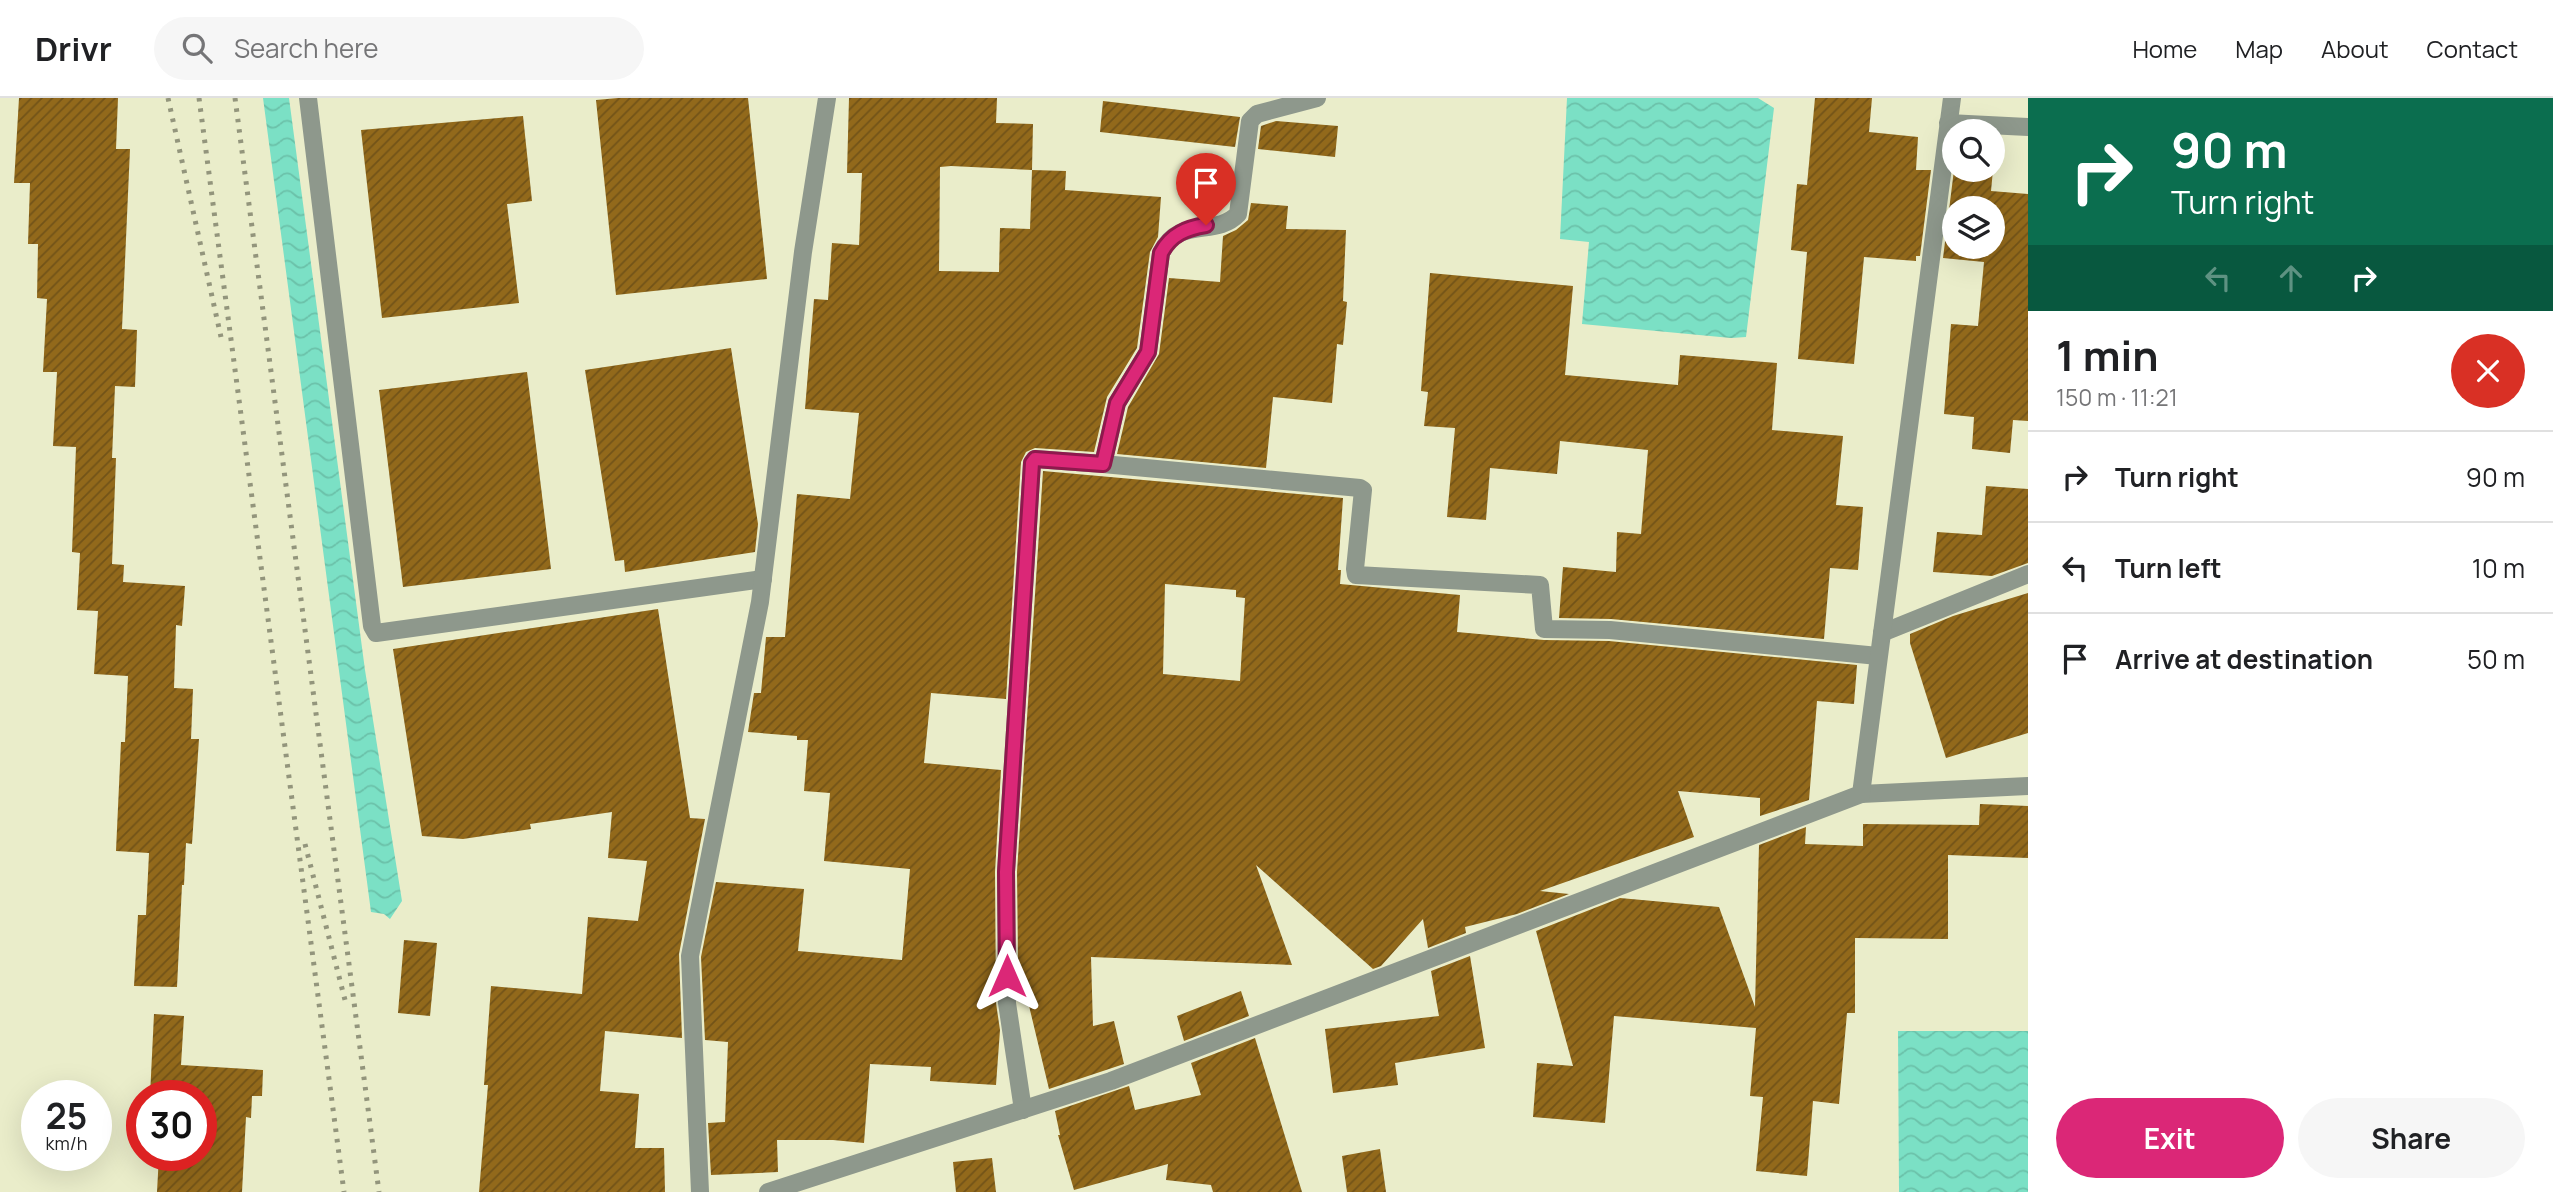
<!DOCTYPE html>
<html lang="en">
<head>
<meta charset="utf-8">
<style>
  :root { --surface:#fff; --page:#f6f6f6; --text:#202124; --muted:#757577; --line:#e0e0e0; --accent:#db2777 }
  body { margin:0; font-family:Manrope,sans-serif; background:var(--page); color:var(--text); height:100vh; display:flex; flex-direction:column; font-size:26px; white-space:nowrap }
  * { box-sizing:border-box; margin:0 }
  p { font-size:23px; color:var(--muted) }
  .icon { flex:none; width:38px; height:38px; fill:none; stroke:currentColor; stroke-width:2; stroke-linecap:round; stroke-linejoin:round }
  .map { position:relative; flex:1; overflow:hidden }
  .side { display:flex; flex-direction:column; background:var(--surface); width:525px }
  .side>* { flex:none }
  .banner { background:#0b6e4f; color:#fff; overflow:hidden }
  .controls { position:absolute; left:1942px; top:21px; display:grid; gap:14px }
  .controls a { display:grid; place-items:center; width:63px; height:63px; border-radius:50%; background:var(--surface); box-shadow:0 7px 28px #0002; font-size:35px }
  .speed { position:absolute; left:21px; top:982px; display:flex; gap:14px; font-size:35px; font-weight:700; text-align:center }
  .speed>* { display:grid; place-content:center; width:91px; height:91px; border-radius:50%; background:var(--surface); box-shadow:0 7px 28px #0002; line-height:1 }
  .speed small { font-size:18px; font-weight:400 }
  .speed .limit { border:10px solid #d22; background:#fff; color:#111 }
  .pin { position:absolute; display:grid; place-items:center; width:60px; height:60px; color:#fff; margin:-72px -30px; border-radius:50% 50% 50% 0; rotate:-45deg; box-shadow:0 0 7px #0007 }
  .pin .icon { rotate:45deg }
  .me { position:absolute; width:77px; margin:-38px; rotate:0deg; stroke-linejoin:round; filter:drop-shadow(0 0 5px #0008) }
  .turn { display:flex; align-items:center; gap:24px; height:147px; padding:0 28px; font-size:32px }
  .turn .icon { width:91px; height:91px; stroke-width:2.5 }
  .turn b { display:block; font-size:49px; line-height:60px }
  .lanes { display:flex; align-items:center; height:66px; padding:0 28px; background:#0003; justify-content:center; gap:35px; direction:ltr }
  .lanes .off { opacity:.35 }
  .round { display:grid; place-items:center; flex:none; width:74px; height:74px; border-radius:37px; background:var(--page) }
  .head { display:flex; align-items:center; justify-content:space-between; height:119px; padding:0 28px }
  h1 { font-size:42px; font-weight:700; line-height:52px }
  .cta { display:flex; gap:14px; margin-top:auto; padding:14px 28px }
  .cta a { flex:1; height:80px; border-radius:42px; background:var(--accent); color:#fff; font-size:28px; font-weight:700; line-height:80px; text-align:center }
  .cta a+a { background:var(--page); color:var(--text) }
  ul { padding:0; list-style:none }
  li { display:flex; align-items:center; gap:21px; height:91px; padding:0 28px; border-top:2px solid var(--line) }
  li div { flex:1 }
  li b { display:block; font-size:26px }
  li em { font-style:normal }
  header { display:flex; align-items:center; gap:42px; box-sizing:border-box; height:98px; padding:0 35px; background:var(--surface); border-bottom:2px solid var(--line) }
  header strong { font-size:33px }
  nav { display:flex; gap:38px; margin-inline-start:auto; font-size:24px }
  .search { width:490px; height:63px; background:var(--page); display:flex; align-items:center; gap:18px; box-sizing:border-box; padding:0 24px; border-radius:38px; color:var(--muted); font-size:26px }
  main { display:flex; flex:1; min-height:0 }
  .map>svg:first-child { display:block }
  .water { fill:url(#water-waves) }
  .building { fill:url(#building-hatch); fill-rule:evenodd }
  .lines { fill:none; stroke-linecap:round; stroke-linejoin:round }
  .minor { stroke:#8e988c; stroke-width:18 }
  .rail { stroke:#93957c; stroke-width:5; stroke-dasharray:3.5 7; stroke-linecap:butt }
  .route-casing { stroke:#8e194d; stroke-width:18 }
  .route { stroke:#db2777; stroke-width:12 }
</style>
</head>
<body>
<header>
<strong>Drivr</strong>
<div class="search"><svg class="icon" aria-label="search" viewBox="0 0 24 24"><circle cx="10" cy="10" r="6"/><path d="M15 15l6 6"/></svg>Search here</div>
<nav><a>Home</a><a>Map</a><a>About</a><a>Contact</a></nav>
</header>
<main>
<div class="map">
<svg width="2028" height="1094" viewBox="0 0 2028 1094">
  <defs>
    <pattern id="water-waves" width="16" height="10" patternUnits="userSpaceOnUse" patternTransform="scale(1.75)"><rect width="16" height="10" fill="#7be0c5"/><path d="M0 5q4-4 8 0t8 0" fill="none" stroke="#6bc1a9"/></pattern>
    <pattern id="building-hatch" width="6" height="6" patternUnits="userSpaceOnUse" patternTransform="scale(1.75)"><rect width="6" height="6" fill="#92691b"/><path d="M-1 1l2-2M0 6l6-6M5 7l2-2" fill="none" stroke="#725318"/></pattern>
  </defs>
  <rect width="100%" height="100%" fill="#eaedca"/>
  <g class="water">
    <polygon points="263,0 289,0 365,572 402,803 390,821 384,816 371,814"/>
    <polygon points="1567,0 1758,0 1774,10 1746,239 1731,240 1582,226 1589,144 1560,141"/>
    <polygon points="1898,933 2028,933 2028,1094 1899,1094"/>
  </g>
  <g class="building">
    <polygon points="19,0 118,0 116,51 130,51 122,231 137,232 135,289 115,288 112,360 116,360 112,466 124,467 123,484 185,488 182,528 176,527 174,590 193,591 191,641 199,641 192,746 186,745 184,787 182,787 177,889 134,888 138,817 146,817 149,755 116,753 121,644 125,644 128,578 94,576 98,513 77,512 80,455 72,454 76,349 53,348 57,274 43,274 47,201 37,200 38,146 28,146 30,85 14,85"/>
    <polygon points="618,0 748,0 767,181 616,197 596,2"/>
    <path d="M849,0H997L996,25L1033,26L1032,72L1066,73L1065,92L1161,99L1158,139L1150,154L1137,250L1107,299L1094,354L1035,350L1026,354L1021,364L1006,601L931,595L924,665L1001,672L995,774L996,905L1000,932L996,987L930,983L931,969L870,966L864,1045L833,1042H777L778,1074L711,1077L708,1025L725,1024L728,944L705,942L701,859L716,784L804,791L798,853L902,862L910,771L824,763L830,695L804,693L808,642H797V638L748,634L754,595H761L766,539H785L797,396L850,401L859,315L805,311L814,201L828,202L832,145L859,147L862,75H847ZM951,68L1032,72L1030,131L1000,130L999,174L939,173L940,69Z"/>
    <polygon points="1815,0 1872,0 1869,34 1918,39 1916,72 1931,72 1920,158 1916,158 1916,163 1864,159 1854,266 1798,261 1807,154 1791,152 1797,86 1807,87"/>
    <polygon points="1103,3 1240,19 1235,49 1100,34"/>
    <polygon points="523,18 532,103 507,106 519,205 382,220 361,32"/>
    <polygon points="1276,23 1338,28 1335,59 1258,51 1261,28"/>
    <path d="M1954,72H1993L1991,93L2028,96V323L2013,322L2010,355L1972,351L1974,319L1944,316L1951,226L1978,228L1984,164L1943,160ZM1955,110H1993V149H1955Z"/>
    <polygon points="1251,105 1288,108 1286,131 1346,132 1343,203 1347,204 1343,247 1337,246 1332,305 1273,299 1266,370 1117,356 1128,309 1159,256 1169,180 1220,184 1223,138 1236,132 1248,122"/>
    <polygon points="1430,175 1573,188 1565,277 1678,287 1680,257 1777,265 1772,332 1843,338 1836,407 1863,409 1858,472 1830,470 1824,541 1611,521 1559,520 1563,469 1616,474 1617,434 1641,436 1648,352 1560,343 1557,376 1490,370 1486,422 1447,419 1455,330 1424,328 1428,294 1421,293"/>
    <polygon points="731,250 758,426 755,454 625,474 624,462 615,463 585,272"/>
    <polygon points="527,274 551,471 403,489 379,292"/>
    <path d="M1043,373L1343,400L1338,472H1341L1340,486L1460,497L1457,534L1544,542L1609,543L1857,567L1854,606L1817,603L1809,702L1760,718V700L1678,693L1694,739L1540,793L1569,796L1517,816L1465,829L1466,835L1428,850L1423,821L1381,868L1373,871L1256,767L1292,867L1091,859L1093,928L1114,923L1124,966L1049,991L1018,862L1017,774ZM1165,486L1236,492V499L1245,500L1240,583L1163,576Z"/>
    <polygon points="1986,388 2028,391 2028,465 1992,478 1933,474 1937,434 1982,437"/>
    <polygon points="2028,495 2028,635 1946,660 1910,545 1910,536 1953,518"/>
    <polygon points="658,511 690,720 705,721 679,856 682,940 605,933 600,993 639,996 635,1050 664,1050 665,1094 479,1094 488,987 484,987 491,888 582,896 588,819 638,823 647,763 608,760 612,714 530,726 531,731 463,741 422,738 393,551"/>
    <polygon points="1980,706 2028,708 2028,760 1948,757 1948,841 1855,840 1855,915 1847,915 1839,1006 1813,1003 1807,1078 1756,1073 1763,999 1750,998 1756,930 1614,918 1605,1025 1533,1019 1537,965 1573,968 1536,833 1620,800 1719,809 1755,909 1759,747 1806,729 1805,746 1863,748 1863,726 1979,727"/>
    <polygon points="404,842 437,845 430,918 398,915"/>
    <polygon points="1470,858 1485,950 1395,965 1398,987 1333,995 1325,931 1439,918 1431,873"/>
    <polygon points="1241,893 1249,918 1184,943 1177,918"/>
    <polygon points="154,916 184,918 181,967 263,972 262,998 252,998 251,1020 246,1019 242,1094 157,1094 159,1057 201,1057 201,998 150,998"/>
    <polygon points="1255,940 1302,1094 1213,1094 1211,1087 1166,1082 1168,1066 1074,1092 1058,1037 1060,1037 1055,1013 1129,988 1135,1012 1201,997 1191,965"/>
    <polygon points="1380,1051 1386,1094 1347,1094 1342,1058"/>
    <polygon points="992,1060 996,1094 956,1094 953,1064"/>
  </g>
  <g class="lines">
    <g class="minor">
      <polyline points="308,0 372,528 376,535 763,481"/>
      <polyline points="1948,25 2028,29"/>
      <polyline points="1103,366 1360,390 1363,392 1355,471 1356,477 1540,487 1544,531 1610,532 1878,558"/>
      <polyline points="1882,535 2028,476"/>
      <polyline points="1861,696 2028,688"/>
      <path d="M1023,1012L1007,905L1006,774L1032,365L1035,361L1103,366L1117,305L1148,254L1161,155C1180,117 1215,140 1238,116L1250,23L1257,16L1317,0"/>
      <polyline points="700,1094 690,858 760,504 803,154 827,0"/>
      <polyline points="768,1094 1111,983 1861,696 1952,0"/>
    </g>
    <g class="rail">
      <polyline points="168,0 221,239"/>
      <polyline points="199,0 344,1094"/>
      <polyline points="235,0 379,1094"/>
      <polyline points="305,746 345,902"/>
    </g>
  </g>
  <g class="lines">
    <defs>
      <path id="route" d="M1007,878L1006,774L1032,365L1035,361L1103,366L1117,305L1148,254L1161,155C1171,136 1187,130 1206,127"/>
    </defs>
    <use href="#route" class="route-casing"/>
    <use href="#route" class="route"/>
  </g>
</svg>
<div class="controls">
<a><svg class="icon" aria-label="search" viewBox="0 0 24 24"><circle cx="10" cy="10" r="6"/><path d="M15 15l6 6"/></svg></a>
<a><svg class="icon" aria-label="layers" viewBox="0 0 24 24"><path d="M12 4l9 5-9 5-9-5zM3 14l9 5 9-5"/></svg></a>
</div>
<div class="speed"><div>25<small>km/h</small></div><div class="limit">30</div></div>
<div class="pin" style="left:1206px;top:127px;background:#d93025"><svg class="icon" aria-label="arrive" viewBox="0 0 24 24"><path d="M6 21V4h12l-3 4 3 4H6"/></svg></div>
<svg class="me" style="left:1007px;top:878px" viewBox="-20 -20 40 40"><path d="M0-17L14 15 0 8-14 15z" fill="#db2777" stroke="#fff" stroke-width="4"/></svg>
</div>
<section class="side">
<div class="banner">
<div class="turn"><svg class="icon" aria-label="right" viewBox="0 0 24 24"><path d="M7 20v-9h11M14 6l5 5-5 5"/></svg><div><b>90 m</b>Turn right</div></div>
<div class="lanes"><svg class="icon off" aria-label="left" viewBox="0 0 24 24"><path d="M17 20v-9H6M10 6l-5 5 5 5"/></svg><svg class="icon off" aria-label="ahead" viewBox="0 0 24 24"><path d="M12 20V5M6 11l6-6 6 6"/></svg><svg class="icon" aria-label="right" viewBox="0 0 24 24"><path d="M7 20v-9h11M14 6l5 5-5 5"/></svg></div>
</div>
<div class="head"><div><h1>1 min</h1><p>150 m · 11:21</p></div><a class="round" style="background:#d93025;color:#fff"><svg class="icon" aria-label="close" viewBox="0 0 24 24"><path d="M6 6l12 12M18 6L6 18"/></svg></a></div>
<ul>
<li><svg class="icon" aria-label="right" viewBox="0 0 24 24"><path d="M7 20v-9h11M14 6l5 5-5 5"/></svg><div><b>Turn right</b></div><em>90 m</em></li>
<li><svg class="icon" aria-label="left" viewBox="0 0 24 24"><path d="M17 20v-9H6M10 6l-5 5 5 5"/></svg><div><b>Turn left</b></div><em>10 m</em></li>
<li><svg class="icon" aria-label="arrive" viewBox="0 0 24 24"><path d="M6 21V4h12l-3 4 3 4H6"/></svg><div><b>Arrive at destination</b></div><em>50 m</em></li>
</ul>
<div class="cta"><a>Exit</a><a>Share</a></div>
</section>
</main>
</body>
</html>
